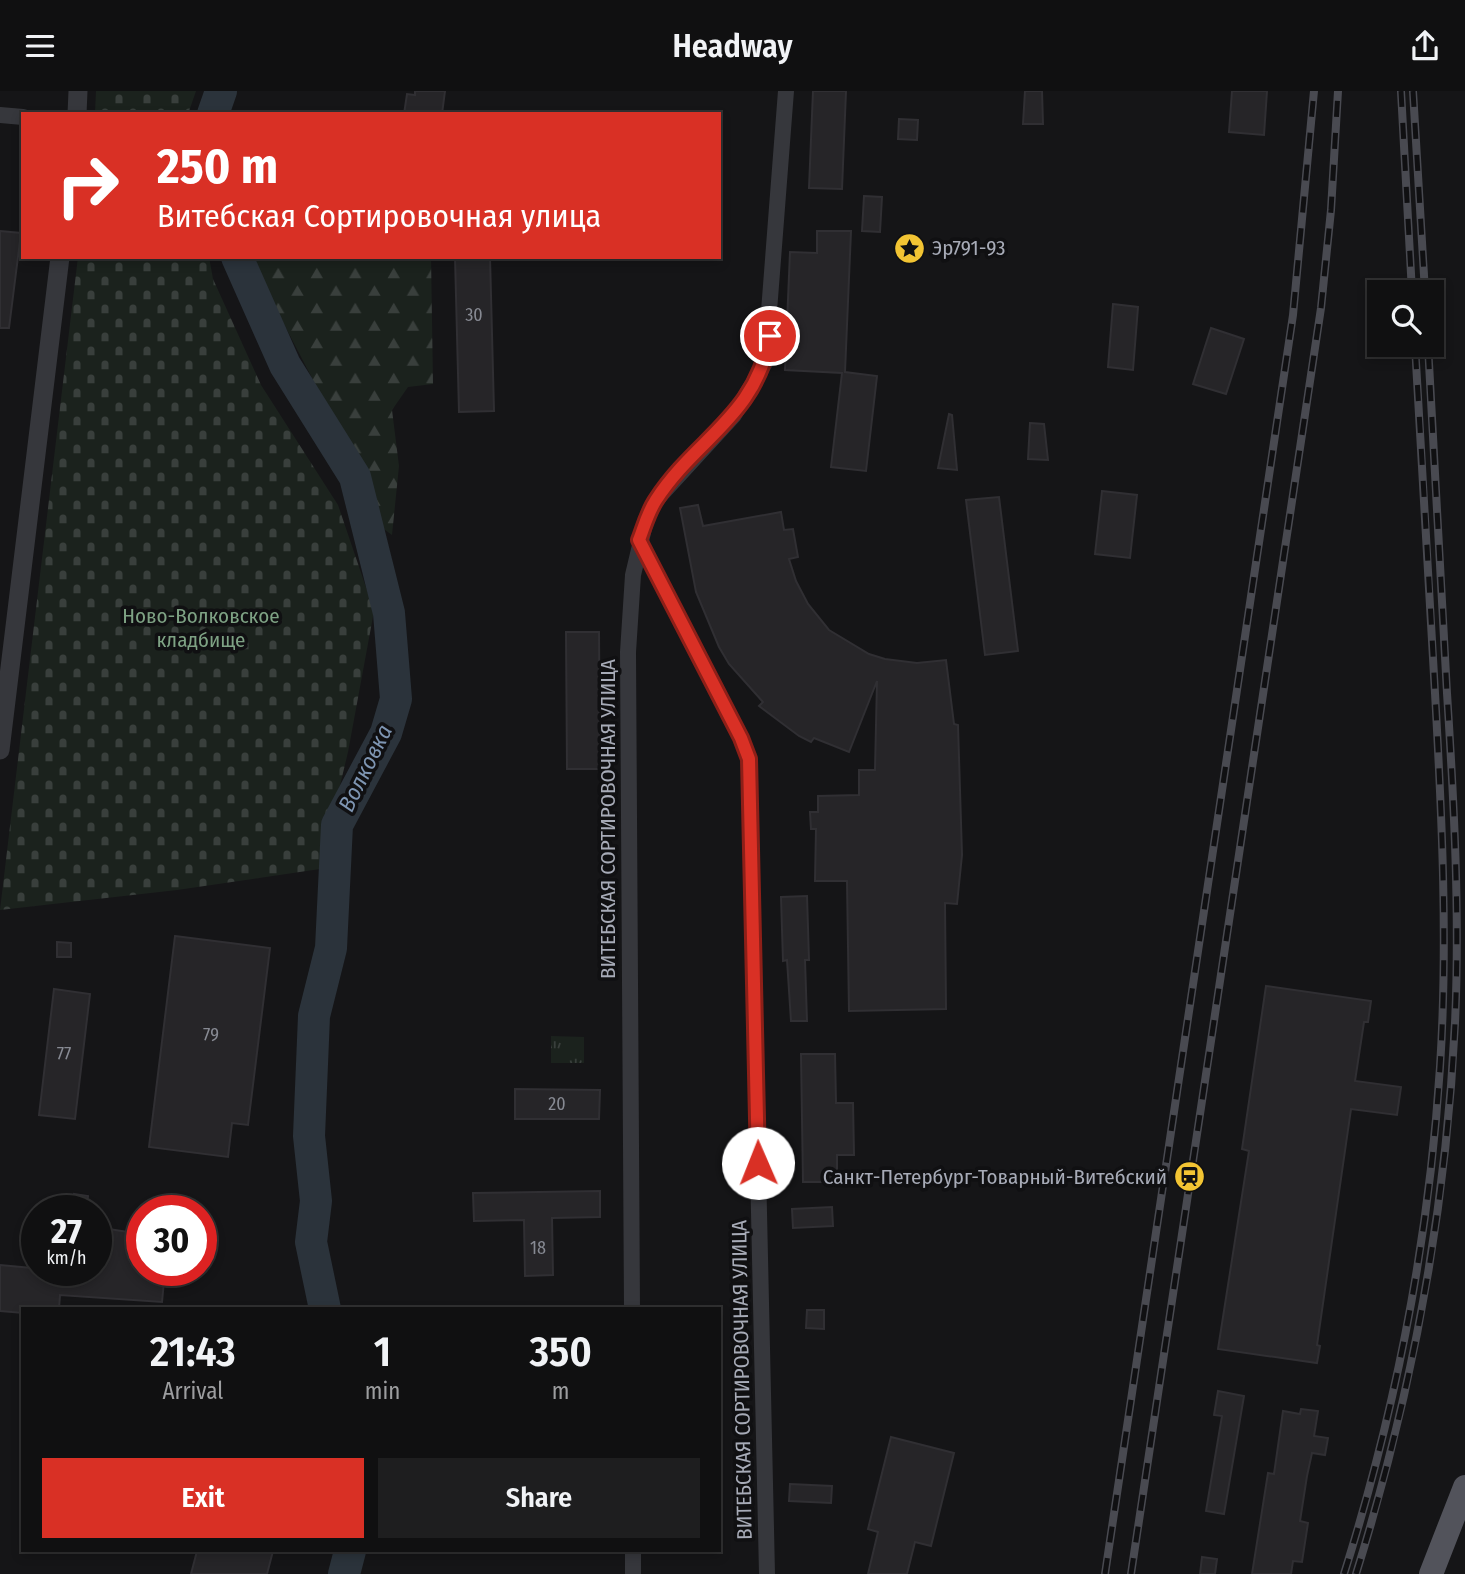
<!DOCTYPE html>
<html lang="en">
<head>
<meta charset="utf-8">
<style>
  :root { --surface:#101011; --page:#1e1e1f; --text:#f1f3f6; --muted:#9c9d9f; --line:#303031; --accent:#d93025 }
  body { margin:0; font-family:"Fira Sans Condensed",sans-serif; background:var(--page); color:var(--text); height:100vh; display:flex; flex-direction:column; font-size:26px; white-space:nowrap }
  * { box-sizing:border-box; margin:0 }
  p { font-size:23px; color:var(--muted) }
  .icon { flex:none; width:38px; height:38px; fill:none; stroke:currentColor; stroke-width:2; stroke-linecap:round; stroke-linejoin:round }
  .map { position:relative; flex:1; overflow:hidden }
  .panel { position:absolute; left:21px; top:1216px; width:700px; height:245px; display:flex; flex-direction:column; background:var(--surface); border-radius:0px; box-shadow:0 4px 10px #0003,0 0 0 2px var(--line) }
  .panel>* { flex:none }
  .banner { position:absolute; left:21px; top:21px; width:700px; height:147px; border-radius:0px; box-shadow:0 4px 10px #0003,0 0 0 2px var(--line); background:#d93025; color:#fff; overflow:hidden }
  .fabs { position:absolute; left:1367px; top:189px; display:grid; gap:14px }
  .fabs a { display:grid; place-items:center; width:77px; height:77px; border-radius:0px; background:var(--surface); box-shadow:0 4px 10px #0003,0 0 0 2px var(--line); font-size:35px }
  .speed { position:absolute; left:21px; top:1104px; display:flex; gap:14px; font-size:35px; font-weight:700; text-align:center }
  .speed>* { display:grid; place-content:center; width:91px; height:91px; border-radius:50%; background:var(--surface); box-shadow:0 4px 10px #0003,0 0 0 2px var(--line); line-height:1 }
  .speed small { font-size:18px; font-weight:400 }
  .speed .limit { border:10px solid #d22; background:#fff; color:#111 }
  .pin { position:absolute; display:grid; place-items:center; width:60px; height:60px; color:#fff; margin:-30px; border:4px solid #fff; border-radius:50%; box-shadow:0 2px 7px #0007 }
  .me { position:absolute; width:77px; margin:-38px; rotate:359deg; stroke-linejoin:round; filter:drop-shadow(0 0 5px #0008) }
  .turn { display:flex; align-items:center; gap:24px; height:147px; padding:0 21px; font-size:32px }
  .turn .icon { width:91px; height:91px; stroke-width:2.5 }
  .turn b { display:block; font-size:49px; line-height:60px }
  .eta { display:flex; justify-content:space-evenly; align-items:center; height:119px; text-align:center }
  .eta b { font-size:42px; font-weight:600; line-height:49px }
  .button { display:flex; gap:14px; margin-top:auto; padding:14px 21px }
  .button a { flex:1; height:80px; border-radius:0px; background:var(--accent); color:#fff; font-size:28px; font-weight:600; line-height:80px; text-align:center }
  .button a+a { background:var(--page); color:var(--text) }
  header { display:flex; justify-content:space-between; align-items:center; height:91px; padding:0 21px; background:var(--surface); font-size:32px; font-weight:600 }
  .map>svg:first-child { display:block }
  .forest { fill:url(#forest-firs) }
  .cemetery { fill:url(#cemetery-stones) }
  .park { fill:url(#park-tufts) }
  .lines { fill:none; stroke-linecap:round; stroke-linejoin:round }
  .river { stroke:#2b333b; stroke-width:32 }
  .building { fill:#262528; stroke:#302f33; stroke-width:2 }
  .minor { stroke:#36373c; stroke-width:16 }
  .tertiary { stroke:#36373c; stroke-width:19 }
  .primary { stroke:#52535b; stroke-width:24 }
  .rail-casing { stroke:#494a51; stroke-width:8 }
  .rail { stroke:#101012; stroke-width:5; stroke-dasharray:16; stroke-linecap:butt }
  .route-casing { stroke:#8d1f18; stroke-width:18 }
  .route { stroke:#d93025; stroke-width:12 }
  .labels { text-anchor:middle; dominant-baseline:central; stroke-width:7; stroke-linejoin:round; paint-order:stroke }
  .number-label { font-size:18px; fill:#878a93 }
  .poi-label { font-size:21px; fill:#a7abb7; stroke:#101012; text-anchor:start }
  .park-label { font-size:21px; fill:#7ea284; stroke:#101012 }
  .street-label { font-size:21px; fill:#a7abb7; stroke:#101012 }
  .water-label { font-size:23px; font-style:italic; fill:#7e95b2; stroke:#101012 }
</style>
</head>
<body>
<header><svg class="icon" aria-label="menu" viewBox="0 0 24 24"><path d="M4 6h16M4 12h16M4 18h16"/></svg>Headway<svg class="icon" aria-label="share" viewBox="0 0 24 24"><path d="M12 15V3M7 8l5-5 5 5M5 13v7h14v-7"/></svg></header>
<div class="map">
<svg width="1465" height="1483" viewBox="0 0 1465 1483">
  <defs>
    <pattern id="forest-firs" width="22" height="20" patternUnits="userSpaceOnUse" patternTransform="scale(1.75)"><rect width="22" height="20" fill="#1b221d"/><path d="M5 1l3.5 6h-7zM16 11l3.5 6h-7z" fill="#393f3c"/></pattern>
    <pattern id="cemetery-stones" width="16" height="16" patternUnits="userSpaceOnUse" patternTransform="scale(1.75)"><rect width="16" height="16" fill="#1b221d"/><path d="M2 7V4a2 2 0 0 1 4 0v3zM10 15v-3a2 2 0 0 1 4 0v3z" fill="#393f3c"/></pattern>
    <pattern id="park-tufts" width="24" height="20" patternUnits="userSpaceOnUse" patternTransform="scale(1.75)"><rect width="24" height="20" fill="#1b221d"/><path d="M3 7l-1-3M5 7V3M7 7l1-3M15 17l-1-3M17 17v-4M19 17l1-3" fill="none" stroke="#393f3c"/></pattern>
  </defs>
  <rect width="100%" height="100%" fill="#151517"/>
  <polygon class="forest" points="255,166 431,166 433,293 408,296 392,319 399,375 392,444 362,422 311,285 261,189"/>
  <g class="cemetery">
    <polygon points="96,0 196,0 188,23 95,23"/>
    <polygon points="78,166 209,166 213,188 261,294 338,414 374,520 348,661 320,778 177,799 0,819"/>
  </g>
  <polygon class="park" points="551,945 584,946 584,972 551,972"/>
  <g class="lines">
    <g class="river">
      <polyline points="213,23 221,0"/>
      <polyline points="237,166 285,274 355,386 389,522 396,608 386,642 337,734 331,857 314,925 309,1045 316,1110 311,1151 325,1218"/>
      <polyline points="344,1483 350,1460"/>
    </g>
  </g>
  <g class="building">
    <polygon points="415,0 445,0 442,23 404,23 407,3 415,4"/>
    <polygon points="813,0 846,0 842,98 809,97"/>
    <polygon points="1025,0 1042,0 1043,33 1023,33"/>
    <polygon points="1232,0 1267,0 1264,44 1229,41"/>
    <polygon points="899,28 918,29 917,49 898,48"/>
    <polygon points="864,105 882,106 880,141 862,140"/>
    <polygon points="0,140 21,142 9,237 0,237"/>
    <polygon points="817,140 851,140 845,281 877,285 866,380 831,376 842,282 785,279 790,161 817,162"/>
    <polygon points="455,166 490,166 494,320 459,321"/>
    <polygon points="1113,213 1138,216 1133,279 1108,276"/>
    <polygon points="1211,237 1244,248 1226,303 1193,293"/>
    <polygon points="949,323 952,324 957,379 938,377"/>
    <polygon points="1030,332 1044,333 1048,369 1028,368"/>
    <polygon points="1102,400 1137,404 1130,467 1095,463"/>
    <polygon points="999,406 1018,560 985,564 966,409"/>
    <polygon points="698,414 703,435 781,421 784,439 793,438 798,466 789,468 796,490 808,513 829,539 869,563 885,568 917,572 946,569 954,633 958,634 962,764 957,813 945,812 946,918 849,920 847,790 815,790 816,738 811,738 810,721 818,721 818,705 859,704 859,679 875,679 877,590 849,661 814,647 811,651 799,645 759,615 763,611 729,573 719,556 696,501 680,417"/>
    <polygon points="566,541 599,541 600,678 567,678"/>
    <polygon points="807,805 809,869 805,869 807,930 791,930 787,869 783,870 781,806"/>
    <polygon points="175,845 270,857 248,1034 232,1032 228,1066 149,1056"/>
    <polygon points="57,851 71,852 71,866 57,866"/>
    <polygon points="1266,895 1371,910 1368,931 1364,931 1355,990 1401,996 1397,1024 1351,1018 1317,1254 1320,1255 1317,1272 1218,1258 1249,1060 1242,1058"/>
    <polygon points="54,898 90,903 75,1028 39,1024"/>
    <polygon points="801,963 835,963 836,1012 853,1012 854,1064 837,1064 837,1091 803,1091"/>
    <polygon points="515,998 600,999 599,1028 515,1028"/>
    <polygon points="600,1100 600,1126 552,1127 553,1184 525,1185 524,1129 474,1130 473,1102"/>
    <polygon points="74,1103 88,1105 86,1120 71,1120"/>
    <polygon points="832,1116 833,1135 793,1137 792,1118"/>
    <polygon points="102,1137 142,1143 142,1180 165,1180 162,1211 60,1204 59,1218 23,1218 23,1222 0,1220 0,1174 63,1180 62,1185 94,1187"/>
    <polygon points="807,1219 824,1219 824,1238 806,1237"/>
    <polygon points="1218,1300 1244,1305 1224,1423 1206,1420 1222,1325 1214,1324"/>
    <polygon points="1301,1318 1318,1320 1314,1345 1328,1347 1325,1364 1312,1362 1307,1385 1300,1430 1308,1432 1302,1471 1293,1470 1291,1483 1252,1483 1268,1382 1274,1383 1283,1320 1300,1323"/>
    <polygon points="891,1346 954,1362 931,1455 915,1451 907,1483 868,1483 878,1441 868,1438"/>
    <polygon points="790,1393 832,1395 831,1412 789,1410"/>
    <polygon points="197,1460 273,1460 267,1483 191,1483"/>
    <polygon points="1202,1466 1217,1468 1215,1483 1200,1483"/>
  </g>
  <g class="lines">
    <g class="minor">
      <polyline points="0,24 23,26"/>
      <polyline points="639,449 741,647 749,669 767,1483"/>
      <polyline points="632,1218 628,561 633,484 646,429 656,409 734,324 765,272 786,0"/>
      <polyline points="633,1460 633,1483"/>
    </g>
    <g class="tertiary">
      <polyline points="77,23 78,0"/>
      <polyline points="0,659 60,166"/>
    </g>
    <polyline class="primary" points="1431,1483 1465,1396"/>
    <defs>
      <g id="rail">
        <polyline points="1401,0 1412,201"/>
        <polyline points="1413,0 1425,201"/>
        <polyline points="1105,1483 1293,224 1314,0"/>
        <polyline points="1131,1483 1321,217 1331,119 1338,0"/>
        <path d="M1344,1483C1396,1318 1429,1148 1440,976C1448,852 1442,727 1435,602C1429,486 1422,370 1415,254"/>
        <path d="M1356,1483C1412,1303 1446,1120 1455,932C1460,823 1454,712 1447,602C1441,486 1434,370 1428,254"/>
      </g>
    </defs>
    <use href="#rail" class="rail-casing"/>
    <use href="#rail" class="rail"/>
  </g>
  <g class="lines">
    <defs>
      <path id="route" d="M758,1072L749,668L741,647L639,449C644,436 648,421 656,409C696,347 756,326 770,245"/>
    </defs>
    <use href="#route" class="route-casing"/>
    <use href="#route" class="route"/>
  </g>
  <defs>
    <symbol id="sight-disc" viewBox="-11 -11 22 22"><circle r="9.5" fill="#f2c433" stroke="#101012"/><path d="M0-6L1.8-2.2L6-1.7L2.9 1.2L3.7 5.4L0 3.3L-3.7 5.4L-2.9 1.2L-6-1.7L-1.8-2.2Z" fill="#111"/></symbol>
    <symbol id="station-disc" viewBox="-11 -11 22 22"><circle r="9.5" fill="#f2c433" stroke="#101012"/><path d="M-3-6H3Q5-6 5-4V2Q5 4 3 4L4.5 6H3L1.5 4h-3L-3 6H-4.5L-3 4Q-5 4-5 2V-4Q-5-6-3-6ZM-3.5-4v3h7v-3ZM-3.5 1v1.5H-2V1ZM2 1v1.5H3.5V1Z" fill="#111"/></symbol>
  </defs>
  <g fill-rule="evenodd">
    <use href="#sight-disc" x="892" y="140" width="35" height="35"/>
    <use href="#station-disc" x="1172" y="1068" width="35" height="35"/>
  </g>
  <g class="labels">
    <g class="number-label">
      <text x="474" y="224">30</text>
      <text x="211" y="944">79</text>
      <text x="64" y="963">77</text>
      <text x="557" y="1013">20</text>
      <text x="538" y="1157">18</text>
    </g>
    <g class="poi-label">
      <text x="932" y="157">Эр791-93</text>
      <text x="1167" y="1086" text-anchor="end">Санкт-Петербург-Товарный-Витебский</text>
    </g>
    <g class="park-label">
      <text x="201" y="525">Ново-Волковское<tspan x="201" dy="24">кладбище</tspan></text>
    </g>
    <g class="street-label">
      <text transform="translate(608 728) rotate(-90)">ВИТЕБСКАЯ СОРТИРОВОЧНАЯ УЛИЦА</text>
      <text transform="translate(742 1289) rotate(-91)">ВИТЕБСКАЯ СОРТИРОВОЧНАЯ УЛИЦА</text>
    </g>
    <g class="water-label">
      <text transform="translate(365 677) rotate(-64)">Волковка</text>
    </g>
  </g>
</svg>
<div class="fabs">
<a><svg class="icon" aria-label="search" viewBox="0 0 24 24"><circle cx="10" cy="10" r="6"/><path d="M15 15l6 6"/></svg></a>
</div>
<div class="speed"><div>27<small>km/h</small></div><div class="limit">30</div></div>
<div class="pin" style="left:770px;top:245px;background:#d93025"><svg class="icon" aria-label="arrive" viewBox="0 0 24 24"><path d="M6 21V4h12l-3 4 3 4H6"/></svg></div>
<svg class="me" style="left:758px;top:1072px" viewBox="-20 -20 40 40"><circle r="19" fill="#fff"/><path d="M0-13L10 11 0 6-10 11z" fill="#d93025"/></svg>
<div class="banner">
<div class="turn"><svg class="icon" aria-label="right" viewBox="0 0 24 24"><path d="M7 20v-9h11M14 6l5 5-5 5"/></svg><div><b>250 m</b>Витебская Сортировочная улица</div></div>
</div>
<section class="panel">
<div class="eta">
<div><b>21:43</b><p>Arrival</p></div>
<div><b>1</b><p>min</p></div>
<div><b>350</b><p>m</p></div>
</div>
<div class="button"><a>Exit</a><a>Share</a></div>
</section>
</div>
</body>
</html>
